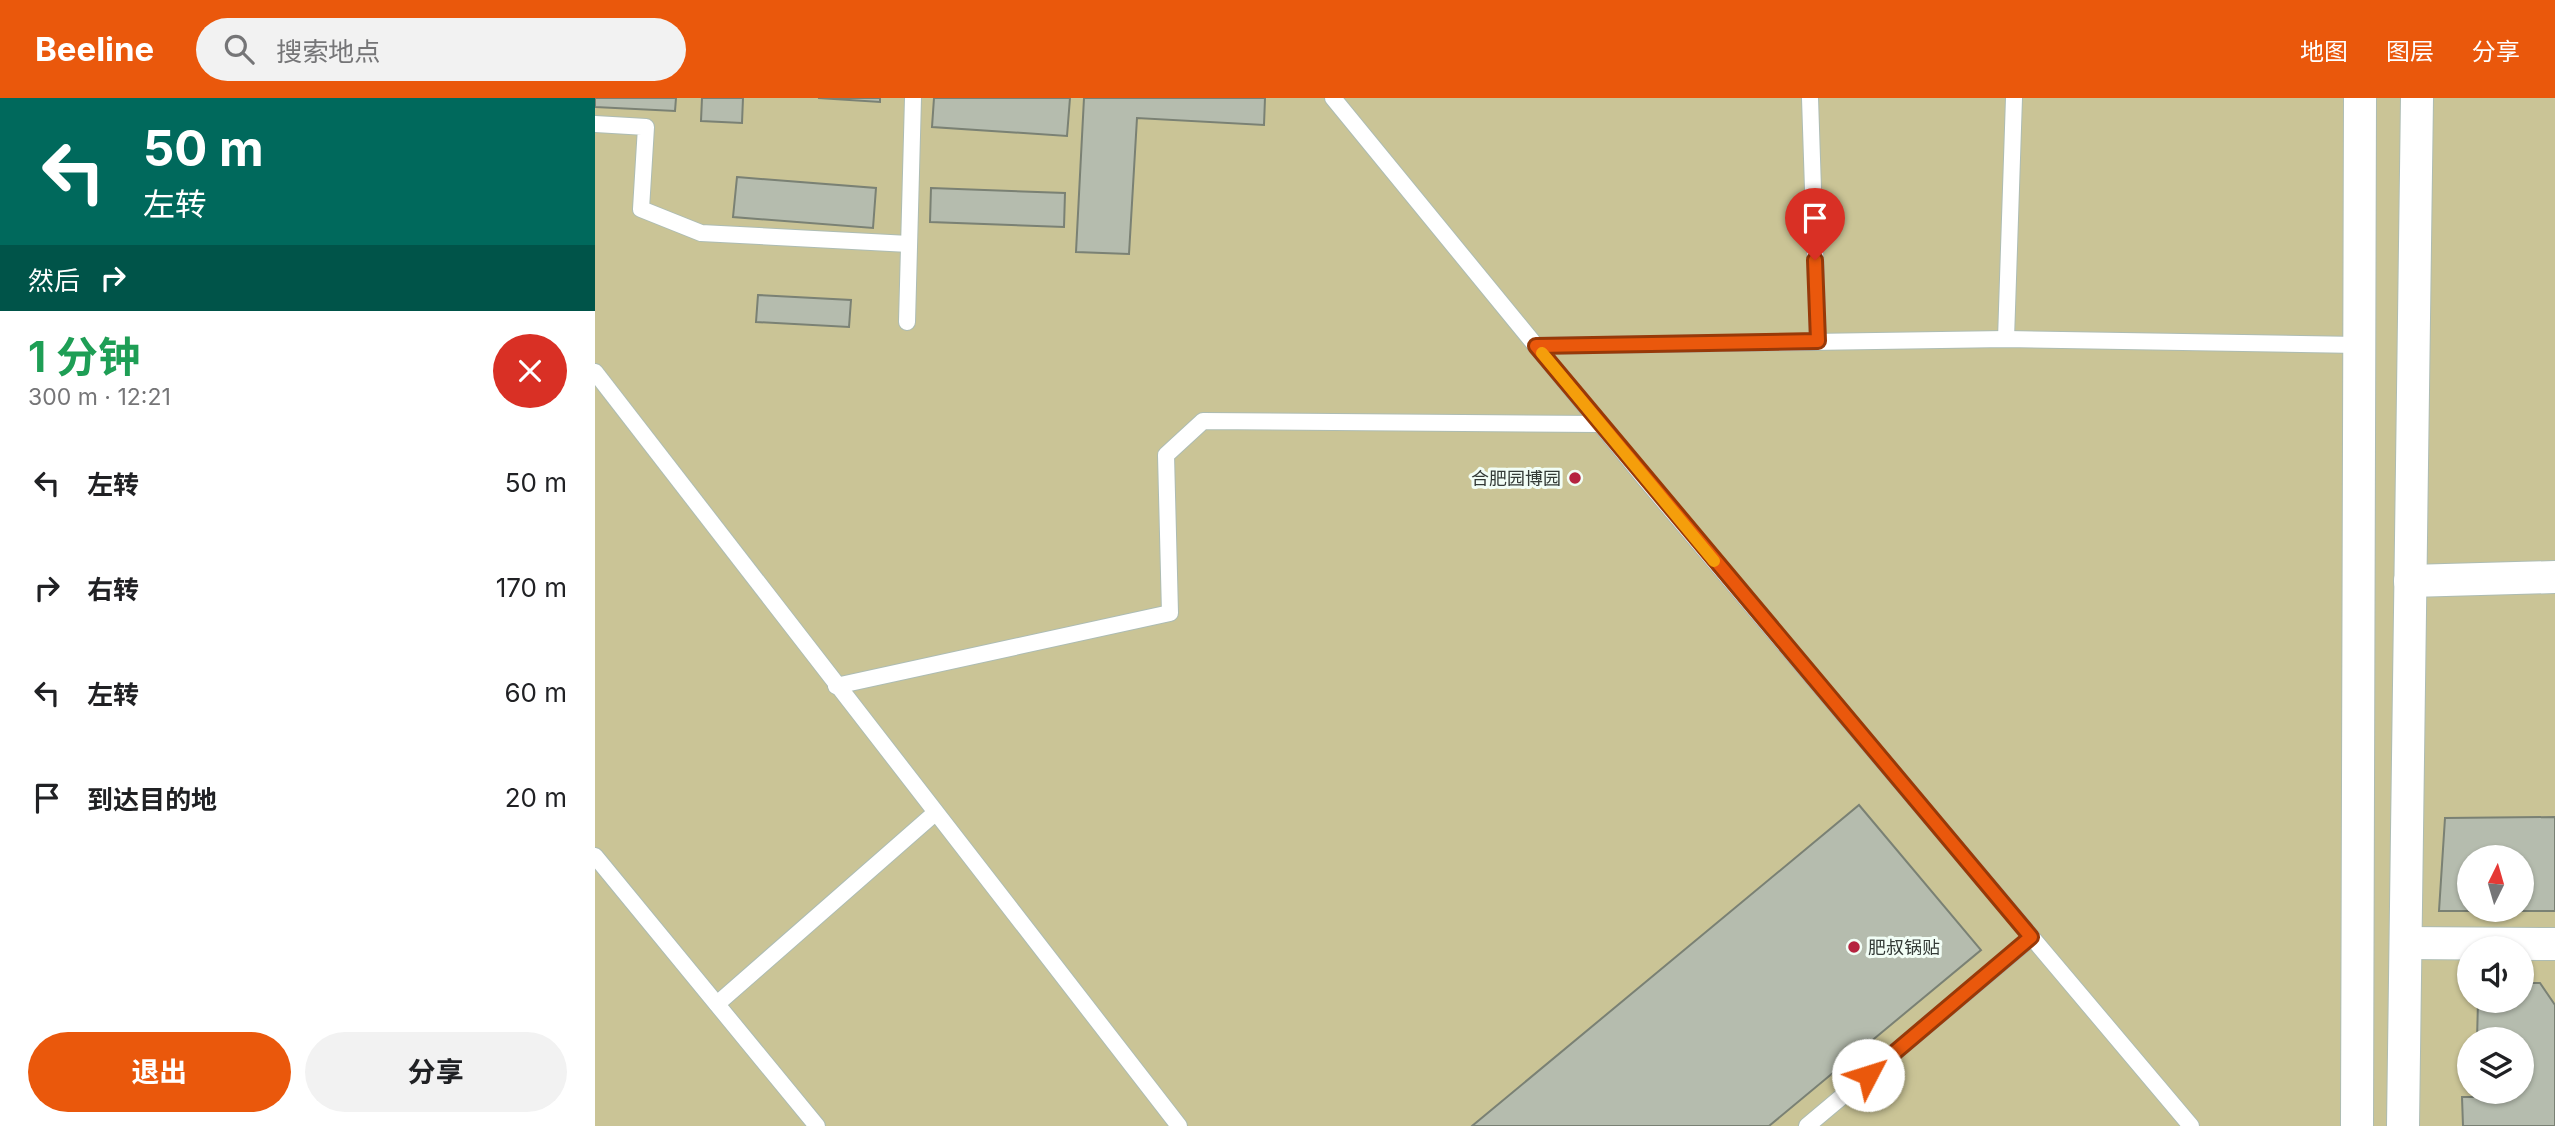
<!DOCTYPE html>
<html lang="zh">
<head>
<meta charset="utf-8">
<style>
  :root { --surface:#fff; --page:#f2f2f2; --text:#202124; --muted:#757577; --accent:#ea580c }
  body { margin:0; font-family:Inter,"Noto Sans SC",sans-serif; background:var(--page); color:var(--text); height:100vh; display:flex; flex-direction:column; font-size:26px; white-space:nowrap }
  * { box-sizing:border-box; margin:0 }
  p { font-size:23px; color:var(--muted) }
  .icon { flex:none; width:38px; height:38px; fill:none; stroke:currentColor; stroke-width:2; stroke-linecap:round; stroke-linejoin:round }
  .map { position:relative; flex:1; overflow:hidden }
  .sheet { display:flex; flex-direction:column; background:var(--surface); width:595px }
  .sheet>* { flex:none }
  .top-card { background:#00695c; color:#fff; overflow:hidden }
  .needle { width:46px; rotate:5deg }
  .fabs { position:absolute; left:1862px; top:747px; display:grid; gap:14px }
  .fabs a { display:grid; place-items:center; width:77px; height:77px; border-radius:50%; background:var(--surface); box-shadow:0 2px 5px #0004; font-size:35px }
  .pin { position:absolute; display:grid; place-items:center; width:60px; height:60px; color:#fff; margin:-72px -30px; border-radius:50% 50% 50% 0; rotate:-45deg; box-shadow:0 0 7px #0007 }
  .pin .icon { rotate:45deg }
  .me { position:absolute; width:77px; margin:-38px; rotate:50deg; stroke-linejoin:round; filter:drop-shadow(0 0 5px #0008) }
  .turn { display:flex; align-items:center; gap:24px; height:147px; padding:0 28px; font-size:32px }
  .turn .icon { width:91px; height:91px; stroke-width:2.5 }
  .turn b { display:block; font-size:49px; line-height:60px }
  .then { display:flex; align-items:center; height:66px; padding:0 28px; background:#0003; gap:14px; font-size:26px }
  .round { display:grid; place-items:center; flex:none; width:74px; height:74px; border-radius:37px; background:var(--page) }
  .head { display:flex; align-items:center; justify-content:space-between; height:119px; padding:0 28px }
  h1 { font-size:42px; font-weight:700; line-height:52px; color:#1e9e55 }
  .action { display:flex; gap:14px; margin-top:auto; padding:14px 28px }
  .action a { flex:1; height:80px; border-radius:42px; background:var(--accent); color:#fff; font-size:28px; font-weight:700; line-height:80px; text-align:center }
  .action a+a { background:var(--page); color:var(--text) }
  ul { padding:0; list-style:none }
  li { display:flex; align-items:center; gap:21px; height:105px; padding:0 28px }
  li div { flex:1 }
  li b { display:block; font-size:26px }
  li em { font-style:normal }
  header { display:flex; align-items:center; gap:42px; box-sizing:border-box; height:98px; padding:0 35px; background:var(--accent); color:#fff }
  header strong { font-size:33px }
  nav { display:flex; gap:38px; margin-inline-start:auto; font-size:24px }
  .search { width:490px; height:63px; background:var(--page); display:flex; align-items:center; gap:18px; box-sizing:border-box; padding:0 24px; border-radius:38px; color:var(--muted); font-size:26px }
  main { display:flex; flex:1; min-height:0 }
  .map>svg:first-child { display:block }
  .green { fill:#cac496; fill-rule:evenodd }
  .building { fill:#b5bcae; stroke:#7a8174; stroke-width:2; fill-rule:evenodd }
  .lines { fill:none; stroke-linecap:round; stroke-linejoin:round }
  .lane-casing { stroke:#adbcb3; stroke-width:18 }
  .street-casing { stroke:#adbcb3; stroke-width:34 }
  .lane { stroke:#fff; stroke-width:16 }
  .street { stroke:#fff; stroke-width:32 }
  .route-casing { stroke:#983908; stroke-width:18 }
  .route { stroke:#ea580c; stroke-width:12 }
  .slow { stroke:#f59e0b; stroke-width:12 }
  .poi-dot { fill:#b5233f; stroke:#f2fef6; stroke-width:2.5 }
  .labels { text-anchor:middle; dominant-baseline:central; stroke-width:6; stroke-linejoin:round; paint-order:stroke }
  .poi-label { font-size:18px; fill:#343b37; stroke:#f2fef6; text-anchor:end }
</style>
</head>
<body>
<header>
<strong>Beeline</strong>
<div class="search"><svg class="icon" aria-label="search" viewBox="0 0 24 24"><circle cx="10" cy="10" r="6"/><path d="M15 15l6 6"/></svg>搜索地点</div>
<nav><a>地图</a><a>图层</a><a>分享</a></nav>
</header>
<main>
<section class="sheet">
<div class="top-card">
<div class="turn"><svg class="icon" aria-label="left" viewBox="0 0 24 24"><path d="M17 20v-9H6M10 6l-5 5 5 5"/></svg><div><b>50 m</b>左转</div></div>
<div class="then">然后<svg class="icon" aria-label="right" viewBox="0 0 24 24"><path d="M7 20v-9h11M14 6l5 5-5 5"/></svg></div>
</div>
<div class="head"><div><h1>1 分钟</h1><p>300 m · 12:21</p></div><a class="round" style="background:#d93025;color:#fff"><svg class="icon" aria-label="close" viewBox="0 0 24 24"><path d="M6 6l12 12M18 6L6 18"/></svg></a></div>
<ul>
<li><svg class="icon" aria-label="left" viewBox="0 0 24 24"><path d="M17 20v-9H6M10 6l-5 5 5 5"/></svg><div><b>左转</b></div><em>50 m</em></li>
<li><svg class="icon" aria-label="right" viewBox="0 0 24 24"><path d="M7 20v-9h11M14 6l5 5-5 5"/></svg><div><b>右转</b></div><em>170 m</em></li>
<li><svg class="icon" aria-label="left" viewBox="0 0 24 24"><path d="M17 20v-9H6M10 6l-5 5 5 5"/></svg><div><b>左转</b></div><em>60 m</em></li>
<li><svg class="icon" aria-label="arrive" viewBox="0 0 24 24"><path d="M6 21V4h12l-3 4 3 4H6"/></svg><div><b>到达目的地</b></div><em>20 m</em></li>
</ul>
<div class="action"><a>退出</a><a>分享</a></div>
</section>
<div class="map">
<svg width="1960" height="1028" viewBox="0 0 1960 1028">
  <rect width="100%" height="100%" fill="#e2f2e8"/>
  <path class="green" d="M0,0H1960V1028H0ZM1874,760H1927V812H1874ZM1874,850H1927V903H1874ZM1874,942H1927V994H1874Z"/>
  <g class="building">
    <polygon points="0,0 81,0 80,13 0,9"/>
    <polygon points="107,0 148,0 147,25 106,23"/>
    <polygon points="223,0 285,0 285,4"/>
    <polygon points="339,0 475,0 472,38 337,29"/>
    <polygon points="489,0 670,0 669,27 542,20 534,156 481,154"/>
    <polygon points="142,79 281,90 278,130 138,119"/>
    <polygon points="336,90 470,95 469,129 335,124"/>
    <polygon points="163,197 256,202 254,229 161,224"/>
    <polygon points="1264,707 1386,852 1174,1028 877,1028"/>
    <path d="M1960,719V813H1844L1850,720ZM1874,760H1927V812H1874Z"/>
    <polygon points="1927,885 1945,885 1960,907 1960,1028 1868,1028 1867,999 1882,999 1882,994 1927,994 1927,942 1882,942 1883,903 1927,903"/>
  </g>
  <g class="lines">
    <defs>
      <g id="lane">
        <polyline points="738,0 1050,381 1596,1028"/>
        <polyline points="1215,0 1223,243"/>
        <polyline points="0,26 51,29 46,111 106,135 314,146"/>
        <polyline points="312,224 318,0"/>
        <polyline points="1411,241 1419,0"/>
        <polyline points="941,248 1411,241 1764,247"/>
        <polyline points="0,274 584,1028"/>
        <polyline points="241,588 575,515 571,357 608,323 1004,326"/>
        <polyline points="0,758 222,1028"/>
        <polyline points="122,906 340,715"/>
        <polyline points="1212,1028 1436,840"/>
      </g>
      <g id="street">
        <polyline points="1815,483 1960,479"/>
        <polyline points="1811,845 1960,846"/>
        <polyline points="1762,1028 1765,0"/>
        <polyline points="1808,1028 1822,0"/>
      </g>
    </defs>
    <use href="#lane" class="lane-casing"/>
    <use href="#street" class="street-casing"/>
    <use href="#lane" class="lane"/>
    <use href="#street" class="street"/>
  </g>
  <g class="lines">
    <defs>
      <polyline id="route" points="1220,162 1223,243 941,248 1436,839 1273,977"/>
    </defs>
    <use href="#route" class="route-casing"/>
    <use href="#route" class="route"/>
    <polyline class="slow" points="947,255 1119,463"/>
  </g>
  <g class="poi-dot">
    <circle cx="980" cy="380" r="7"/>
    <circle cx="1259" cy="849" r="7"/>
  </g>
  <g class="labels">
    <g class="poi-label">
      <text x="966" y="380">合肥园博园</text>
      <text x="1273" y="849" text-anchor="start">肥叔锅贴</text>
    </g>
  </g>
</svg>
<div class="fabs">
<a><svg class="needle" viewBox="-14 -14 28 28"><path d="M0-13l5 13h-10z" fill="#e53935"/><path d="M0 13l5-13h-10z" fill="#757577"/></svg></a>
<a><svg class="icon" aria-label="sound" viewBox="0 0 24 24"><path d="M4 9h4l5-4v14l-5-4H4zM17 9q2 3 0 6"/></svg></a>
<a><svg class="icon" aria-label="layers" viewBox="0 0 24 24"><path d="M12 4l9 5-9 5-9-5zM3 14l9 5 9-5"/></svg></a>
</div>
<div class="pin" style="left:1220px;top:162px;background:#d93025"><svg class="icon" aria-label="arrive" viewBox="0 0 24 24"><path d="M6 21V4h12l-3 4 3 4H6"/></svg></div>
<svg class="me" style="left:1273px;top:977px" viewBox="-20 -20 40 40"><circle r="19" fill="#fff"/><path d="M0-13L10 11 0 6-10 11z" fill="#ea580c"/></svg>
</div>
</main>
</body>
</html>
